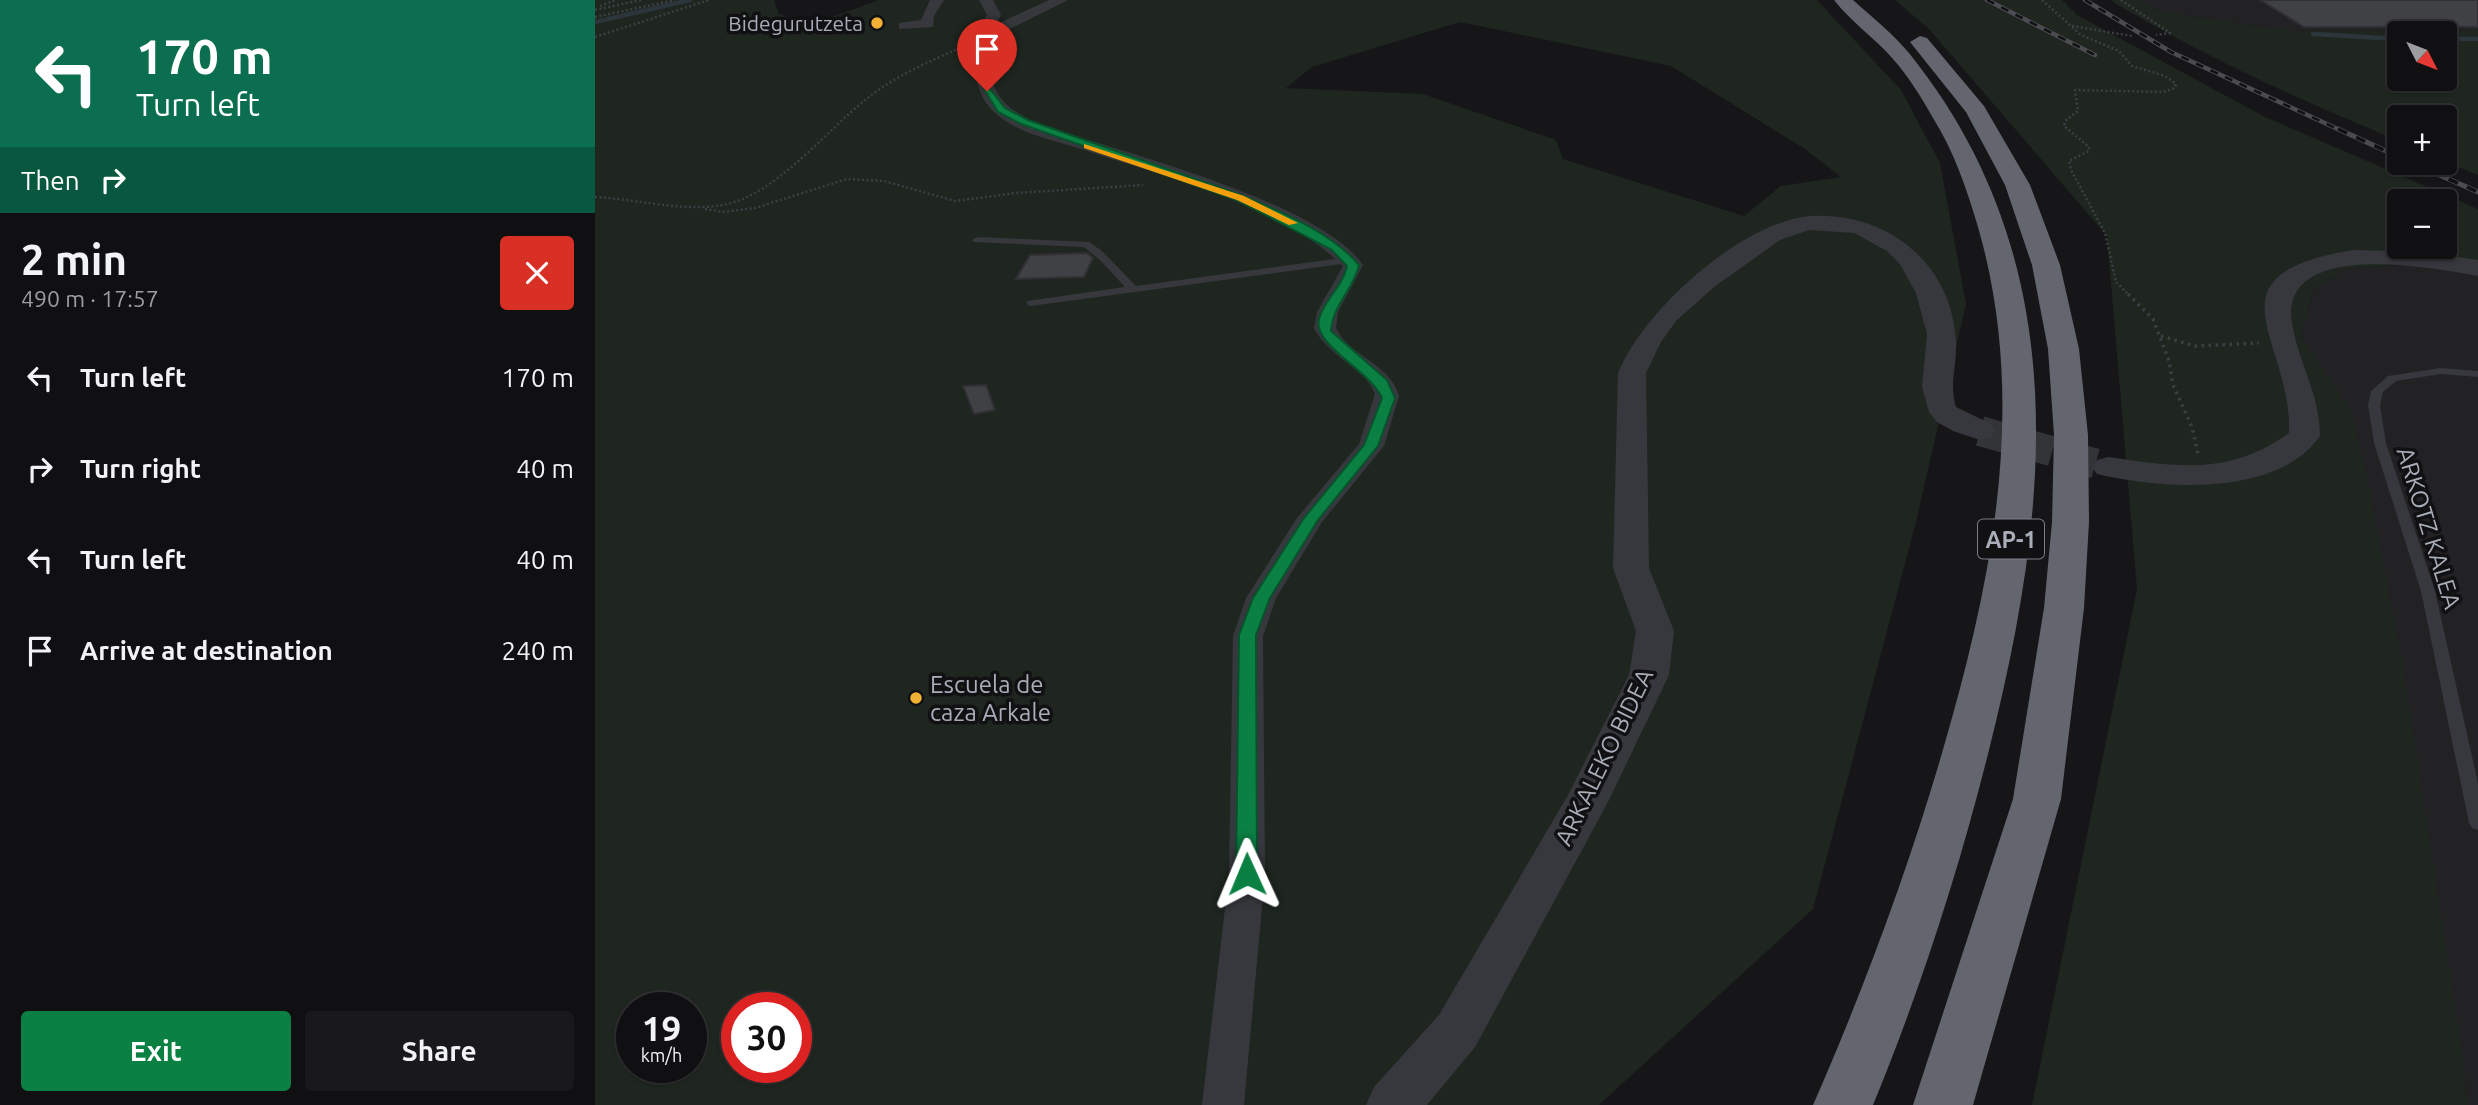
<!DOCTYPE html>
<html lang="en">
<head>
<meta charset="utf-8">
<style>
  :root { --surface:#101012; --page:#19191b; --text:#f1f3f6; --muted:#9c9d9f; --line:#303032; --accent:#0b8043 }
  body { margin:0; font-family:Ubuntu,sans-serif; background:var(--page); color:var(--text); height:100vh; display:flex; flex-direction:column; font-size:26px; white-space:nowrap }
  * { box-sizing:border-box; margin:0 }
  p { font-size:23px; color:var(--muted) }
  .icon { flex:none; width:38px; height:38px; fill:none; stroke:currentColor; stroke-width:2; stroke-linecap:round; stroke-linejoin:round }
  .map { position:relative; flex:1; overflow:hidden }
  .drawer { display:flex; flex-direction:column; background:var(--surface); width:595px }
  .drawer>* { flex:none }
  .top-card { background:#0b6e4f; color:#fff; overflow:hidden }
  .needle { width:46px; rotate:132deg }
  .fabs { position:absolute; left:1792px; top:21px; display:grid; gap:14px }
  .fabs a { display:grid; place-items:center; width:70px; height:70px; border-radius:7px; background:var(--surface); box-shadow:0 2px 5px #0004,0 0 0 2px var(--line); font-size:35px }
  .speed { position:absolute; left:21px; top:992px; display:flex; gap:14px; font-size:35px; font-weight:700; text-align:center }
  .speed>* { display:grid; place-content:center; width:91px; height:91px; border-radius:50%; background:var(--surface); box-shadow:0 2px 5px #0004,0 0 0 2px var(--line); line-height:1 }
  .speed small { font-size:18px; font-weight:400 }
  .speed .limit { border:10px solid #d22; background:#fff; color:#111 }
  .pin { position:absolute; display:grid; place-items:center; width:60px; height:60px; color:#fff; margin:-72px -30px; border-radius:50% 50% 50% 0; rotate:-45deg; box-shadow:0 0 7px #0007 }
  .pin .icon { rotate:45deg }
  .me { position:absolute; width:77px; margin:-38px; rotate:359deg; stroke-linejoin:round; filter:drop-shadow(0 0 5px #0008) }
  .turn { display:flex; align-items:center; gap:24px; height:147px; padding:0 21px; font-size:32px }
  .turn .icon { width:91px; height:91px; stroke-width:2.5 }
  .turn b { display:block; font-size:49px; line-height:60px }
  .then { display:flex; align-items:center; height:66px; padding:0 21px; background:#0003; gap:14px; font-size:26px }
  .round { display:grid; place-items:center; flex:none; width:74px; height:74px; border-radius:7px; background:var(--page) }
  .headline { display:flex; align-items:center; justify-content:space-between; height:119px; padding:0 21px }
  h1 { font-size:42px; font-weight:700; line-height:52px }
  .action { display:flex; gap:14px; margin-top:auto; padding:14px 21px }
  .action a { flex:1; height:80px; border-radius:7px; background:var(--accent); color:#fff; font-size:28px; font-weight:700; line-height:80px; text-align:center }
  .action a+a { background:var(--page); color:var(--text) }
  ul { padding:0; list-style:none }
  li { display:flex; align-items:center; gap:21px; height:91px; padding:0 21px }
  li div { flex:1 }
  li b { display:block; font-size:26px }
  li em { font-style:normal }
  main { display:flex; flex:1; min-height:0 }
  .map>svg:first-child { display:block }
  .built { fill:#222225 }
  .green { fill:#1e261f; fill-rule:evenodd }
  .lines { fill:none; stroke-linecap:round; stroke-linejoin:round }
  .stream { stroke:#2c353c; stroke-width:4.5 }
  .building { fill:#404145; stroke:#303034; stroke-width:2 }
  .tertiary-tunnel { stroke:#333438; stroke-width:30; stroke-dasharray:30 15; stroke-linecap:butt }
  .path-far1 { stroke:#3d3f44; stroke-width:2.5; stroke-dasharray:2 2.5; stroke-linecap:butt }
  .path { stroke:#3d3f44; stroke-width:3.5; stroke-dasharray:2.5 4.5; stroke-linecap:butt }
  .service { fill:#37383d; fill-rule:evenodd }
  .minor { fill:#37383d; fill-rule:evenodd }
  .tertiary { fill:#37383d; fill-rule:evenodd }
  .motorway { fill:#63666e; fill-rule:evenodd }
  .rail-far1-casing { stroke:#4a4c52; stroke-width:4.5 }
  .rail-casing { stroke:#4a4c52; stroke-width:5 }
  .rail-far1 { stroke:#111113; stroke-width:2.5; stroke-dasharray:8; stroke-linecap:butt }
  .rail { stroke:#111113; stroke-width:3.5; stroke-dasharray:10; stroke-linecap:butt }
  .route { fill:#0b8043; stroke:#07532c; stroke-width:2 }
  .slow { fill:#f59e0b }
  .poi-dot { fill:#f2b134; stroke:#111113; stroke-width:2.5 }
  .labels { text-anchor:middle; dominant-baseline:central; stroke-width:7; stroke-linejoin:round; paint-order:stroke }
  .far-poi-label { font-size:21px; fill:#a8adb8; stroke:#111113; text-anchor:end }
  .shield { fill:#111113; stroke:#7b7e86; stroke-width:2 }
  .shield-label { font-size:23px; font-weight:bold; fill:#a8adb8 }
  .street-label { font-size:24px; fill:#a8adb8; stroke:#111113 }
  .poi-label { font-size:24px; fill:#a8adb8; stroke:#111113; text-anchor:start }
</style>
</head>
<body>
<main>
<section class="drawer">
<div class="top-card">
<div class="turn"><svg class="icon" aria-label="left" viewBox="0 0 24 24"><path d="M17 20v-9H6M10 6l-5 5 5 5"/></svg><div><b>170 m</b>Turn left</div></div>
<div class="then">Then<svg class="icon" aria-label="right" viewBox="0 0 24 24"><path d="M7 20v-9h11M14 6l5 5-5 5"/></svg></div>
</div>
<div class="headline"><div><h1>2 min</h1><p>490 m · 17:57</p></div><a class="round" style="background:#d93025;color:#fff"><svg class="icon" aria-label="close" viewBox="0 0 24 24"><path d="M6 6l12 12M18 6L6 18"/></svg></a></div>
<ul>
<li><svg class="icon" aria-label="left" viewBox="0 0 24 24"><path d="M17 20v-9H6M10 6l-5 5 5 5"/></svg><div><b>Turn left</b></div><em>170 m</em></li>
<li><svg class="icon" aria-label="right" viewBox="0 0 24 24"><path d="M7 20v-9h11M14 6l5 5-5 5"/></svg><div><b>Turn right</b></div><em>40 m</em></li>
<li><svg class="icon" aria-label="left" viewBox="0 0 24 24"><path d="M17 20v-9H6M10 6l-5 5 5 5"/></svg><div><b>Turn left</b></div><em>40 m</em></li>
<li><svg class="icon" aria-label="arrive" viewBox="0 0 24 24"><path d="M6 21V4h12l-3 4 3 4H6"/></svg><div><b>Arrive at destination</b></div><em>240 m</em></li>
</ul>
<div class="action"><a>Exit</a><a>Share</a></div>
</section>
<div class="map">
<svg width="1883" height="1105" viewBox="0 0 1883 1105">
  <rect width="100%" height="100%" fill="#161618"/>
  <g class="built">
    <polygon points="1546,0 1883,0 1883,30 1694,31 1563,11"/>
    <polygon points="1832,263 1883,276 1883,1105 1871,1105 1870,1071 1706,336 1718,291 1751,269"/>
  </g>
  <g class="green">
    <path d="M0,0H179L184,14L217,24L284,0H1222L1306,90L1345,163L1371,304L1321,522L1218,909L1004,1105H0ZM865,22L1076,66L1210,149L1246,177L1186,186L1149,216L968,159L961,140L828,94L691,88L717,67ZM37,1008H96V1068H37ZM142,1008H201V1068H142Z"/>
    <path d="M1300,0H1467L1482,15L1668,116L1883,209V276L1832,263L1751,269L1718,291L1706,336L1756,410L1773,482L1807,659L1870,1071L1871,1105H1437L1542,589L1512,236L1334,29ZM1804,201H1850V247H1804Z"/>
    <path d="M1515,0H1546L1563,11L1694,31L1883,30V175L1850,161V117H1804V141C1705,100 1607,56 1515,0ZM1804,33H1850V79H1804Z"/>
  </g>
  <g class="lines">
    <g class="stream">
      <polyline points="0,22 95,0"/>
      <polyline points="1718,34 1804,39"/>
      <polyline points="1850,39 1883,39"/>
    </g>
  </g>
  <g class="building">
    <polygon points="1665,0 1883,0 1883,27 1709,27"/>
    <polygon points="492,253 498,258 489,277 421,279 435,255"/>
    <polygon points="391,385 400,410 379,414 368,386"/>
  </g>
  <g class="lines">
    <polyline class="tertiary-tunnel" points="1385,431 1513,467"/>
    <g class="path-far1">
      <polyline points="1447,0 1486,35 1524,51 1537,66 1570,76 1581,84 1580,88 1568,92 1480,90 1483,111 1470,121 1469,126 1494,147 1494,151 1474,161 1476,170 1510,233 1521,282 1534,295"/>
      <polyline points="1526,0 1575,33 1561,35"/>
      <polyline points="5,6 21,0"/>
      <polyline points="0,10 46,0"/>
      <polyline points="0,17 80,0"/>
      <polyline points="1477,26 1537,36"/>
      <polyline points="0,37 114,0"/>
      <path d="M0,197C42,199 86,212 128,205C182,195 231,130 274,97C303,74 339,60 373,44"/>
      <polyline points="110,209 128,212 160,208 252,179 289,181 360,201 421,193 548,185"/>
    </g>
    <g class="path">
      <polyline points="1533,294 1558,319 1574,361 1578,385 1597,427 1603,454"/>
      <polyline points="1566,336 1600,346 1664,343"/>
    </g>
    <g class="service">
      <polygon points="382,237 494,242 507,251 541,286 754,257 759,260 754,263 436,306 432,305 432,301 530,287 506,261 489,247 379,242 377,240"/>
      <polygon points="1846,368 1883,371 1883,377 1846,374 1801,381 1788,392 1785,405 1791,443 1840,591 1883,783 1883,830 1877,828 1874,823 1826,591 1779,443 1773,405 1776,391 1793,376"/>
    </g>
    <g class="minor">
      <polygon points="335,0 349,0 339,16 338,27 304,29 304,23 326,20"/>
      <path d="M384,0H398L406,15L400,25L454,0H473L402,35C386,84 402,107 447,125C525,152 723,201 768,265L743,312L741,328C755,357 795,363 804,396L789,446L727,522L681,598L668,636L670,874L649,1105H607L634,874L638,636L651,598L702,518L764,444L780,394C772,369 732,356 719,328L722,312L748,266C687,205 567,176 486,149C458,140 420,133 398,111C376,90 378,58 390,32L384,28L392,15Z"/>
    </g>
    <g class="tertiary">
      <path d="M1214,216C1291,211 1357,262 1361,342C1362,366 1354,384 1361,407L1396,424L1400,431L1396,438L1385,440L1358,431L1342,422L1334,412L1327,387L1332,334L1321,293L1305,264L1292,251L1259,233L1214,230L1185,240L1119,287L1081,321L1066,342L1051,373L1054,568L1079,631L1074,675L1013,802L880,1047L832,1105H771L779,1087L844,1015L973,795L1034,675L1041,631L1018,568L1023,373C1049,310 1144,224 1214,216Z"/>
      <path d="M1758,250L1829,252L1883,260V276C1835,267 1684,239 1697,323C1703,362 1725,394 1725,436C1682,498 1565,489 1502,474L1497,467L1502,460L1513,457C1582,467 1634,476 1694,433C1698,340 1605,275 1758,250Z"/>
    </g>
    <g class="motorway">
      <path d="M1239,0H1258C1277,17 1298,34 1314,53C1482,262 1455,507 1394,750C1364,870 1325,991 1278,1105H1218C1268,991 1312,873 1347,753C1397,582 1434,404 1383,227C1372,190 1359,151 1338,118C1327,98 1313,76 1298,59C1280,38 1256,22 1239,0Z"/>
      <polygon points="1325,36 1332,38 1389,106 1435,185 1465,265 1484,349 1493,435 1494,522 1489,608 1466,799 1378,1105 1318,1105 1418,799 1449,608 1457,522 1459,435 1453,349 1437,265 1410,185 1371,112 1315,42"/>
    </g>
    <defs>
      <g id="rail-far1">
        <polyline points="1392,0 1500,55"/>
        <polyline points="1490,0 1576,52 1747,131"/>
      </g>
      <g id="rail">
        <polyline points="1743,129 1804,157"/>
        <polyline points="1817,163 1883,192"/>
      </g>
    </defs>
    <use href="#rail-far1" class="rail-far1-casing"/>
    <use href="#rail" class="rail-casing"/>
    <use href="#rail-far1" class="rail-far1"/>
    <use href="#rail" class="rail"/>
  </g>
  <path class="route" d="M389,89H395L410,108L433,120L649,196C688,213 736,232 764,265C759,289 737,306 736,331L792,380L800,398L783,446L723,520L675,598L661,635L662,874L659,880L652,883L644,880L641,874L644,635L658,598L709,518L769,445L787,398C776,371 717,345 724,319C729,300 748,286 752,266L737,250L642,200L426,124L403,112Z"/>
  <polygon class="slow" points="489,144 649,196 703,223 694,225 642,200 489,148"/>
  <g class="poi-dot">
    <circle cx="282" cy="23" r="7"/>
    <circle cx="321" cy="698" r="7"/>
  </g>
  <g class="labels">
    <g class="far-poi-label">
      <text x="268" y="23">Bidegurutzeta</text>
    </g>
    <rect class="shield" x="1383" y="519.5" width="66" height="39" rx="5"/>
    <g class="shield-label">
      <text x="1416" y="539">AP-1</text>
    </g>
    <g class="street-label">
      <text transform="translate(1834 528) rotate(73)">ARKOTZ KALEA</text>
      <text transform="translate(1009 757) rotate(-64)">ARKALEKO BIDEA</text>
    </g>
    <g class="poi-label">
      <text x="335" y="684">Escuela de<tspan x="335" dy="28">caza Arkale</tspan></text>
    </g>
  </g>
</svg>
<div class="fabs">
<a><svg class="needle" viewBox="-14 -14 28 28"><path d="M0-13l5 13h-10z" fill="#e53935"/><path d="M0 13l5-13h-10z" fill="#9c9d9f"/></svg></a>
<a>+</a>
<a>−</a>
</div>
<div class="speed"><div>19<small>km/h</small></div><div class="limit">30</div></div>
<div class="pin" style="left:392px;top:91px;background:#d93025"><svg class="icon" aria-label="arrive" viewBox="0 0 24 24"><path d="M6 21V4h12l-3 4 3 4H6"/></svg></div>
<svg class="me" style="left:652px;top:874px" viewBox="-20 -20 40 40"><path d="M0-17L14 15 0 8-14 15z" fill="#0b8043" stroke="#fff" stroke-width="4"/></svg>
</div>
</main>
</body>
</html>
